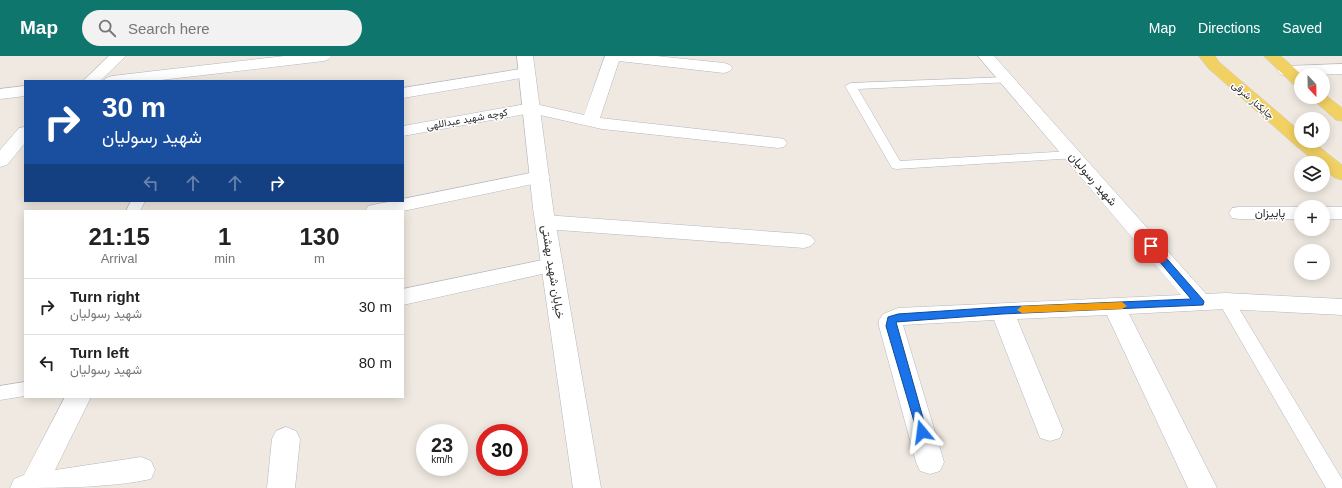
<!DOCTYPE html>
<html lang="en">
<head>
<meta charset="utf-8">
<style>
  :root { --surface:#fff; --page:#f2f2f2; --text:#222; --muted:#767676; --line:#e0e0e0; --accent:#0f766e }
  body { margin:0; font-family:Helvetica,Vazirmatn,sans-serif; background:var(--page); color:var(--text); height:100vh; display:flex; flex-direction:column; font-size:15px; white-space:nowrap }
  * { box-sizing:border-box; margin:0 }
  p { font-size:13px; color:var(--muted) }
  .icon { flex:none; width:22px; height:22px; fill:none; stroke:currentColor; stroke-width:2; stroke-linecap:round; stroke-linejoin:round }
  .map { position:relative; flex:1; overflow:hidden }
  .drawer { position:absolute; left:24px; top:154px; width:380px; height:188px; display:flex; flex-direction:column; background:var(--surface); border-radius:0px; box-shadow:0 2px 10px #0003 }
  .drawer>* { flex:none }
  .hud { position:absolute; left:24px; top:24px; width:380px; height:122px; border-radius:0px; box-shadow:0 2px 10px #0003; background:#1a4fa0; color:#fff; overflow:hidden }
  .needle { width:26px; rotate:158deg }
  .tools { position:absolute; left:1294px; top:12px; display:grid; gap:8px }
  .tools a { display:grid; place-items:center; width:36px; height:36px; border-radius:50%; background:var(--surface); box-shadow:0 2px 10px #0003; font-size:20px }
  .speed { position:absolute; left:416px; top:368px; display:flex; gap:8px; font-size:20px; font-weight:700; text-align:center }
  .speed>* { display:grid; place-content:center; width:52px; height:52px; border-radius:50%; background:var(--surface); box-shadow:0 2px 10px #0003; line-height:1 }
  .speed small { font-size:10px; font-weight:400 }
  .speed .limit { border:6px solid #d22; background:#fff; color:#111 }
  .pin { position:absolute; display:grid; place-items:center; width:34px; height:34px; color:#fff; margin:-17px; border-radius:8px; box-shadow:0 2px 6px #0006 }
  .me { position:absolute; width:44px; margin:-22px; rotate:344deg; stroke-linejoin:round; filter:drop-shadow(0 0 3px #0008) }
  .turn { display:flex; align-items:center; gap:14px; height:84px; padding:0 12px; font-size:18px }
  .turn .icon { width:52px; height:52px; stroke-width:2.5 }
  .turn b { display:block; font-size:28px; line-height:34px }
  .lanes { display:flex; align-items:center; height:38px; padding:0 12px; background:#0003; justify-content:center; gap:20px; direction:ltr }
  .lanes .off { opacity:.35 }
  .eta { display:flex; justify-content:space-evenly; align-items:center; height:68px; text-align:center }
  .eta b { font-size:24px; font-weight:700; line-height:28px }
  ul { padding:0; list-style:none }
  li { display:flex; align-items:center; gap:12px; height:56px; padding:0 12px; border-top:1px solid var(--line) }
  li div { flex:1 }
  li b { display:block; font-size:15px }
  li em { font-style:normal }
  header { display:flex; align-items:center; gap:24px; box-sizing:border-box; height:56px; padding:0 20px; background:var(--accent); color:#fff }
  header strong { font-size:19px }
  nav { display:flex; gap:22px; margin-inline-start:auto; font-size:14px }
  .search { width:280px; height:36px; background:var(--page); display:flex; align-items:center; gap:10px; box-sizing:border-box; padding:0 14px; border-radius:22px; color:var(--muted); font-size:15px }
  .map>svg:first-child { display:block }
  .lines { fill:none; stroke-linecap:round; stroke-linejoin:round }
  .service-casing { stroke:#b4b7c1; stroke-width:1 }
  .minor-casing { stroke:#b4b7c1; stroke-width:1 }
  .tertiary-casing { stroke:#b4b7c1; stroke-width:1 }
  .primary-casing { stroke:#c9c9c9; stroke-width:1 }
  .service { fill:#fff; fill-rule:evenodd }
  .minor { fill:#fff; fill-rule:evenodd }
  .tertiary { fill:#fff; fill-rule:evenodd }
  .primary { fill:#f2d163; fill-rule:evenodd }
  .route { fill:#1a73e8; stroke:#114b97 }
  .slow { fill:#f59e0b }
  .labels { text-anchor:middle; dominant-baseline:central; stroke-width:3; stroke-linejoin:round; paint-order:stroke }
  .far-street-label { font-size:10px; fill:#2e2e2e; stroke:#fff }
  .street-label { font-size:12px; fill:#2e2e2e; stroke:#fff }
</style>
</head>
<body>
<header>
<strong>Map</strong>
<div class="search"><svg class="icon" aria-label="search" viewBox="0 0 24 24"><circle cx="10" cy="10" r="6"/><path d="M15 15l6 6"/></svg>Search here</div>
<nav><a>Map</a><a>Directions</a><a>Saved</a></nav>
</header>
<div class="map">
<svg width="1342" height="432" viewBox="0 0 1342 432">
  <rect width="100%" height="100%" fill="#efe9e1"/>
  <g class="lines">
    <defs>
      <g id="service">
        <polygon points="1008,21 1012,22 1013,24 1012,26 858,33 900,105 1072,95 1076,96 1078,99 1076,102 896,113 892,112 845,30 851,27"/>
        <polygon points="131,145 145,145 140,155 126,155"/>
        <polygon points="1226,239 1232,241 1342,423 1342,432 1326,432 1218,245 1220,241"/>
        <polygon points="25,326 25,340 0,344 0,330"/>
      </g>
      <g id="minor">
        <polygon points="109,0 126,0 100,25 83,25"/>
        <polygon points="285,0 332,0 329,3 324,5 152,25 104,25 106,22 112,20"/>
        <polygon points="605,0 656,0 724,7 730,9 732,12 730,15 724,17 619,5 600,62 778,82 784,83 787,87 784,91 778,92 602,73 531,57 403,80 403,70 531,47 584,59"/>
        <polygon points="978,0 994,0 1206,238 1226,237 1342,243 1342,259 1226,253 1129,258 1217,432 1188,432 1107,259 1017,263 1063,374 1060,382 1050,385 1040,382 1037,374 994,264 903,269 944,406 940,415 930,418 920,415 916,406 879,270 879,264 883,258 898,252 1181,239"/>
        <polygon points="1342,8 1342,18 1286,20 1280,18 1278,15 1280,12 1286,10"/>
        <polygon points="527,12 533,14 535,17 533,20 403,42 403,32"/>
        <polygon points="25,30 25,40 0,43 0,33"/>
        <polygon points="25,71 25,87 7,109 0,111 0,94 19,72"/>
        <path d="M540,115L547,117L550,121L547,125L403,155H365L368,150C380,147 391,145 403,145V143Z"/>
        <polygon points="1239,151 1303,151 1301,151 1301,163 1239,163 1232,162 1229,157 1232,152"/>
        <polygon points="1321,151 1342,151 1342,163 1323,163 1323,151"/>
        <polygon points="545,159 804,178 811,180 815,185 811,190 804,192 545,173 538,171 535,166 538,161"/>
        <polygon points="552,202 560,204 563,209 560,214 403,249 403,233"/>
        <path d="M65,341H91L55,414L141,401L151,405L155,414L151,423C110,432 53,432 10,432L14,423L24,419Z"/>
        <polygon points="286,371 296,375 300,383 295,432 267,432 272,383 276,375"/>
      </g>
      <polygon id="tertiary" points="517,0 533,0 553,152 601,432 573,432 533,152"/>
      <g id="primary">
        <polygon points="1199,0 1215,0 1219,6 1301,76 1301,85 1312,85 1342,109 1342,124 1335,122 1323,112 1323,107 1317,107 1295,89 1208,12"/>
        <polygon points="1264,0 1281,0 1302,19 1301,32 1295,30"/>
        <polygon points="1323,37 1342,52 1342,65 1336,64 1310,41 1323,41"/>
      </g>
    </defs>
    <use href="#service" class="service-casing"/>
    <use href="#minor" class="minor-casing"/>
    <use href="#tertiary" class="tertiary-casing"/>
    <use href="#primary" class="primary-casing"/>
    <use href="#service" class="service"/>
    <use href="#minor" class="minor"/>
    <use href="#tertiary" class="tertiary"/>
    <use href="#primary" class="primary"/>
  </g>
  <polygon class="route" points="1151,187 1154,188 1203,244 1204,246 1203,249 1002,258 896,266 927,376 926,379 922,381 918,379 886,270 888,261 898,258 1002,251 1191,243 1148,192 1146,190 1148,188"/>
  <polygon class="slow" points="1122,246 1127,250 1122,253 1022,257 1017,254 1022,250"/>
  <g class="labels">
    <g class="far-street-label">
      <text transform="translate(1253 44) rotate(41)">چایکنار شرقی</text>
      <text transform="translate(467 63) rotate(-10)">کوچه شهید عبداللهی</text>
    </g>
    <g class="street-label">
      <text transform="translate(1093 123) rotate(49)">شهید رسولیان</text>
      <text x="1270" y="157">پاییزان</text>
      <text transform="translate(553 216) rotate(81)">خیابان شهید بهشتی</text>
    </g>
  </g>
</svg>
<div class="tools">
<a><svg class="needle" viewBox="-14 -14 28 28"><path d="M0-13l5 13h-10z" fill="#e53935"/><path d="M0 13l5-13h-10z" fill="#767676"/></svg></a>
<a><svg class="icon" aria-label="sound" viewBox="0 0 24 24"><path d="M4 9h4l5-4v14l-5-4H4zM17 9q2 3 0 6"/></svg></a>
<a><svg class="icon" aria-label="layers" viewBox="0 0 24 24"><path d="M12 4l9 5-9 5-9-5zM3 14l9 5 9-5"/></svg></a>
<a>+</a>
<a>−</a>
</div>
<div class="speed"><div>23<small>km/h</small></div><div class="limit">30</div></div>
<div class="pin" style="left:1151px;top:190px;background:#d93025"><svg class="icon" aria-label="arrive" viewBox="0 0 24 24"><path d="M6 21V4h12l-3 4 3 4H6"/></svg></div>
<svg class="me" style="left:922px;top:376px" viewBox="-20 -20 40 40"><path d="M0-17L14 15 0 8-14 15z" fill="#1a73e8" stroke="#fff" stroke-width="4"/></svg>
<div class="hud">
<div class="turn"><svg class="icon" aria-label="right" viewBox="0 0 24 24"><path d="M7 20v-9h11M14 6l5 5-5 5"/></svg><div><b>30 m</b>شهید رسولیان</div></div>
<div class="lanes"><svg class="icon off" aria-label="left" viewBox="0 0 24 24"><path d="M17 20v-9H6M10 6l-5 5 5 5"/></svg><svg class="icon off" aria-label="ahead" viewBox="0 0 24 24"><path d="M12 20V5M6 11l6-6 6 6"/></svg><svg class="icon off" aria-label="ahead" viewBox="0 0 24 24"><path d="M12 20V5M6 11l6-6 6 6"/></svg><svg class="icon" aria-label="right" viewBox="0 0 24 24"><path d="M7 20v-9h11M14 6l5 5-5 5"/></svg></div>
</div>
<section class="drawer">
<div class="eta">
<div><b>21:15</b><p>Arrival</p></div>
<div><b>1</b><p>min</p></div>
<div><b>130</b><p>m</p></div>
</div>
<ul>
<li><svg class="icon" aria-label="right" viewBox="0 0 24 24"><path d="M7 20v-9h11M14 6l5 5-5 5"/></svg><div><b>Turn right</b><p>شهید رسولیان</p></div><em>30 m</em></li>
<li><svg class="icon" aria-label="left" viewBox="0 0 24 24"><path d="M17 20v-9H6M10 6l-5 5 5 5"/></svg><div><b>Turn left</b><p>شهید رسولیان</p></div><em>80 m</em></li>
</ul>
</section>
</div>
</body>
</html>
